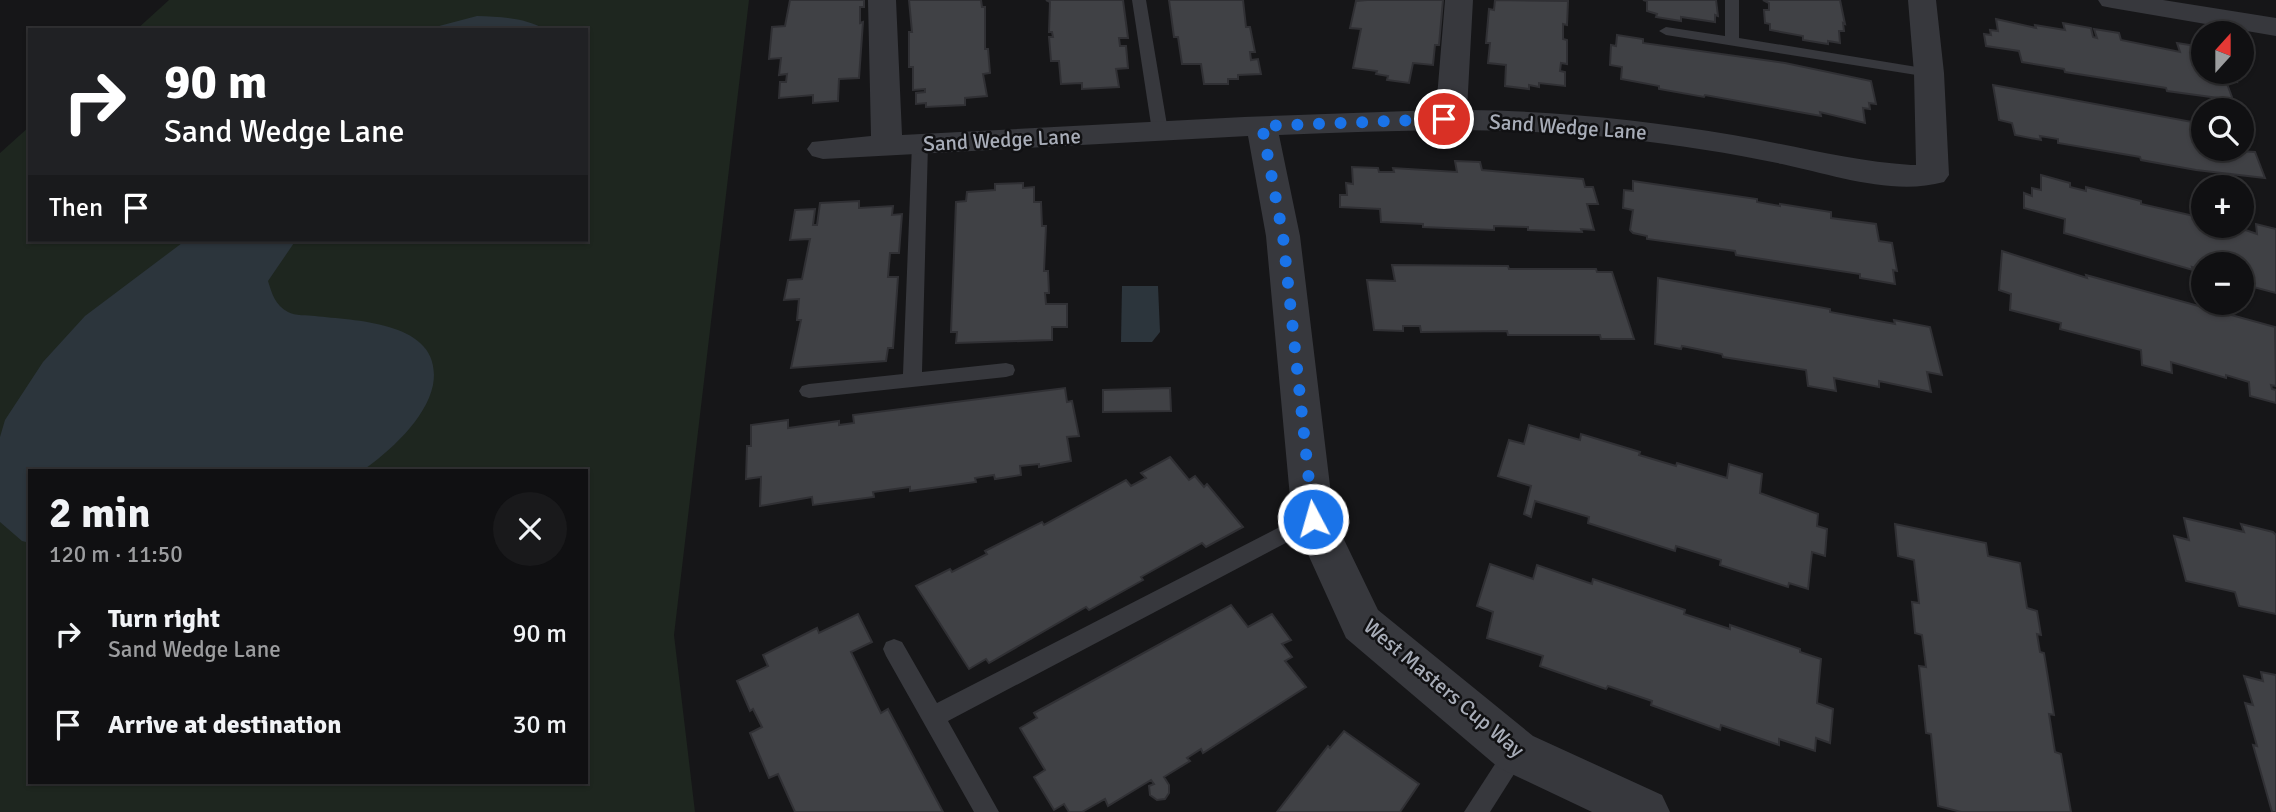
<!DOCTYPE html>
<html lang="en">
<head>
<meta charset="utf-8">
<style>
  :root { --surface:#101012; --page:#19191b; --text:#f1f3f6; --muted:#9c9d9f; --line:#303032 }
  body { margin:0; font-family:Signika,sans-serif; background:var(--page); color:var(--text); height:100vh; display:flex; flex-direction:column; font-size:26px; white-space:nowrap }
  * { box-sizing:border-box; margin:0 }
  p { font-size:23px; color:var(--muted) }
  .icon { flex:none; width:38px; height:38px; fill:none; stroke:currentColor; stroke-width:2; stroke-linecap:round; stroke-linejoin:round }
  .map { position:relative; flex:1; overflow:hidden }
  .drawer { position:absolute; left:28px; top:469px; width:560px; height:315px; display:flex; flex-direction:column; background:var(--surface); border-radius:0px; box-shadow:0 2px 5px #0004,0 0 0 2px var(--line) }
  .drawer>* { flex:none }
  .guide { position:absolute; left:28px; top:28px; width:560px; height:214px; border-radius:0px; box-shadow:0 2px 5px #0004,0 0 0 2px var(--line); background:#202124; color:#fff; overflow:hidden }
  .needle { width:46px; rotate:21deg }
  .tools { position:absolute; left:2191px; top:21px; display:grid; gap:14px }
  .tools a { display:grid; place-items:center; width:63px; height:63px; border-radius:50%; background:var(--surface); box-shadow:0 2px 5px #0004,0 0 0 2px var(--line); font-size:35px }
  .pin { position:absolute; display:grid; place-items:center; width:60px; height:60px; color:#fff; margin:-30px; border:4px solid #fff; border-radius:50%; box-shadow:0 2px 7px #0007 }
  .me { position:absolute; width:77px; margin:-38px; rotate:354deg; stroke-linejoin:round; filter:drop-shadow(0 0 5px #0008) }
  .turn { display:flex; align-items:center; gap:24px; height:147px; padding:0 21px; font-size:32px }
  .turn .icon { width:91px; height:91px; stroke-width:2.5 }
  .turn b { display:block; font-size:49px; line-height:60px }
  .then { display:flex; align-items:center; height:66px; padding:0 21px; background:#0003; gap:14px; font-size:26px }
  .round { display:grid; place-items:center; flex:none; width:74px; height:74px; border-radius:37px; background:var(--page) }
  .overview { display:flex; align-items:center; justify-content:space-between; height:119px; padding:0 21px }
  h1 { font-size:42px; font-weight:800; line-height:52px }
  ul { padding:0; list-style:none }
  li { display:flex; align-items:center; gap:21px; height:91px; padding:0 21px }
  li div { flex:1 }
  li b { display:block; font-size:26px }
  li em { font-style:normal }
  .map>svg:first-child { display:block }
  .green { fill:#1e261f; fill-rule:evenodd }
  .water { fill:#2c353c }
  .building { fill:#404145; stroke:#303034; stroke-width:2 }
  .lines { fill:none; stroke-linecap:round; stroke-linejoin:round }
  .lane { fill:#37383d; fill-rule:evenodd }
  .street { fill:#37383d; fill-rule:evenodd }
  .route { stroke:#1a73e8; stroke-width:12; stroke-dasharray:0 21.6 }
  .labels { text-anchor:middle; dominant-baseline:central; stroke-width:5; stroke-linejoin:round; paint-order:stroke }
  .street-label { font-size:21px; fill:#a8adb8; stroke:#111113 }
</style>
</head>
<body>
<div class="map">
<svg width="2276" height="812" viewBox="0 0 2276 812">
  <rect width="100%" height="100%" fill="#161618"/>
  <path class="green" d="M169,0H749L674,635L695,812H0V153L30,126V240H586V30H136ZM30,471H586V782H30Z"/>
  <g class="water">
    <path d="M477,16C501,17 525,17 546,30H424Z"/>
    <path d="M186,240H296L268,281C272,294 275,305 288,312C295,316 307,315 315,316C356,321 444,321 433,385C426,419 389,452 362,471H30V543L22,541L0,522V437L5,420L43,362L85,316Z"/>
    <polygon points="1122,286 1158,286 1160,332 1152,342 1121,342"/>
  </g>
  <g class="building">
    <polygon points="790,0 864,0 864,7 860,7 860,23 863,22 859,78 839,79 838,101 813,103 813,95 779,98 780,82 786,82 787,74 779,75 781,58 769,59 772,27 785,26"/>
    <polygon points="909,0 981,0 982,7 985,7 985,49 988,49 990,73 983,74 987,96 965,98 965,105 926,107 926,103 916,104 916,93 925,92 925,89 913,90 913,67 909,67 909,32 912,32"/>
    <polygon points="1046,0 1123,0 1128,38 1119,38 1120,46 1126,46 1128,68 1116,69 1119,87 1082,89 1082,83 1061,84 1059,61 1051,61 1049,37 1053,37 1052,32 1049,32 1050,2"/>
    <polygon points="1169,0 1243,0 1246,27 1250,27 1255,52 1250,52 1251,60 1258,59 1261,74 1238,75 1238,79 1228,79 1228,84 1204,84 1201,64 1182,64 1178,37 1174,37"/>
    <polygon points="1367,0 1443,0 1439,45 1435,45 1433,65 1413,63 1409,83 1387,80 1388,76 1376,74 1377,71 1353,68 1361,29 1350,28 1356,1"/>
    <polygon points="1495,0 1568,1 1567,25 1563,24 1563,39 1567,40 1567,64 1561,63 1560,71 1565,72 1565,86 1539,83 1539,87 1529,85 1529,89 1505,86 1506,65 1488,63 1490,43 1486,43 1489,9 1494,10"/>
    <polygon points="1643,0 1716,0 1718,16 1715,15 1715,22 1681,17 1681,21 1656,17 1657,14 1647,11 1647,1"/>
    <polygon points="1763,0 1840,0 1845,24 1843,23 1844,31 1839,31 1840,43 1828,41 1828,44 1803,40 1803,36 1770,30 1770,24 1765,23 1764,10 1769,10 1769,3"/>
    <polygon points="1996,19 2036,28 2035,25 2065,30 2063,23 2091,28 2093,37 2097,38 2094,29 2119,33 2121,40 2180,52 2177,43 2203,47 2203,72 2233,72 2237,82 2226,81 2233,100 2167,91 2166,88 2065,72 2064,69 2022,62 2019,51 1986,46 1984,34 1991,35 1990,30 1998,31"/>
    <polygon points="1617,35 1643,39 1643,43 1785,63 1871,81 1876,104 1869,103 1870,109 1863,108 1865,123 1820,112 1821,116 1705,95 1704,97 1659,89 1659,86 1621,79 1622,67 1610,65 1611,45 1616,46"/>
    <polygon points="1993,85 2203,124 2203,149 2255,152 2265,178 2196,170 2141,160 2140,157 2058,143 2058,139 2040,136 2041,140 2015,135 2012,123 1999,120"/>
    <polygon points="1455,161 1480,162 1482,170 1583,179 1585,187 1593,187 1598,204 1587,204 1594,230 1581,229 1582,232 1528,230 1528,227 1494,226 1494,230 1423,227 1423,224 1381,222 1380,209 1340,207 1340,195 1347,195 1346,183 1353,184 1352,167 1378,168 1379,172 1394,172 1393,168 1457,172"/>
    <polygon points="2041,175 2070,183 2070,187 2086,191 2086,187 2141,201 2141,204 2203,218 2203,226 2234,226 2257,234 2256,224 2276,229 2276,293 2242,284 2242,264 2203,264 2203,270 2192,267 2193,270 2064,233 2065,219 2024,208 2024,193 2032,196 2032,188 2041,190"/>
    <polygon points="1633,181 1757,199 1757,202 1780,206 1780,204 1831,212 1831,218 1876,224 1879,241 1892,243 1897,271 1893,270 1895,284 1860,278 1860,274 1736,255 1735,251 1647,239 1647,236 1633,233 1630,230 1633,210 1623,208 1624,190 1633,191"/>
    <polygon points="1023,183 1023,188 1034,187 1034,202 1041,202 1042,226 1046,226 1044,271 1048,271 1049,293 1045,293 1046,304 1067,304 1067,327 1052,327 1052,340 956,343 957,332 951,332 956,202 966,201 967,192 995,190 995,184"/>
    <polygon points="859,201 859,208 893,206 892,215 902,214 899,253 890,253 888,277 898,277 893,348 888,348 886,361 791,368 801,320 797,320 799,299 784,300 788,280 802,279 810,239 790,240 795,210 815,209 813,225 817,225 820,203"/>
    <polygon points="2002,251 2087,278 2086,275 2275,327 2276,386 2271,385 2272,389 2276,390 2276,403 2250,396 2249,382 2226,375 2226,378 2171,362 2172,373 2142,365 2141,350 2060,329 2061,323 2010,310 2011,294 1999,290"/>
    <polygon points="1392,265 1508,266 1509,269 1596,269 1597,272 1612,272 1634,339 1601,339 1600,335 1508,335 1507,331 1421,332 1420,326 1403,326 1403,331 1374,330 1367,280 1395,281"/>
    <polygon points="1658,278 1830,309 1830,312 1895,324 1894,320 1930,327 1942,375 1927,372 1931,392 1879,381 1879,387 1834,378 1836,391 1808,386 1806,370 1723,357 1722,354 1682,346 1681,349 1655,344"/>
    <polygon points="1065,388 1067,402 1072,401 1079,436 1067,437 1071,461 1039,467 1039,464 1020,466 1021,475 995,479 994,475 975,478 976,482 910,491 910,487 873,492 874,497 813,505 812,497 760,506 761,477 746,479 747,446 751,446 751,425 788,420 788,428 839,421 839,425 854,423 853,415"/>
    <polygon points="1170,388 1171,411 1103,412 1103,390"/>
    <polygon points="1529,425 1580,440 1581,434 1640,452 1639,455 1676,466 1677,463 1727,478 1729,464 1762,474 1760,493 1818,514 1817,526 1827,529 1825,556 1812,552 1808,589 1789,583 1788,587 1720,565 1721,560 1676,546 1675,551 1588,523 1589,517 1535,501 1531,517 1524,514 1531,486 1498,476 1509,440 1524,444"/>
    <polygon points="1170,457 1189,480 1195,476 1204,487 1207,484 1243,527 1206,547 1202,543 1141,577 1143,580 1089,610 1086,607 989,663 986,659 969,669 916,586 950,569 952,572 987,554 985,551 1042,522 1044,525 1126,480 1131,486 1146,478 1141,473"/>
    <polygon points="2184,518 2244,532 2241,524 2273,532 2276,535 2276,614 2239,606 2235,592 2186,581 2174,536 2189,540"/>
    <polygon points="1895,524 1986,543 1988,556 2020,563 2027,608 2037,611 2041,635 2037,634 2040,652 2044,653 2054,715 2049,714 2055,752 2061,754 2071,812 1961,812 1938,806 1931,734 1926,733 1919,666 1926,667 1922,635 1915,633 1912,602 1919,603 1914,560 1898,556"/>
    <polygon points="1490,564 1533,579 1537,565 1592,584 1593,579 1685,610 1684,614 1730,629 1730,625 1800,649 1800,652 1821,659 1817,703 1833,709 1830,743 1816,738 1815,751 1779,739 1779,745 1721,725 1720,730 1651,705 1652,701 1608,686 1606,689 1540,666 1543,656 1487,638 1493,612 1477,606"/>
    <polygon points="1231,605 1248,627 1272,614 1291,640 1282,644 1292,657 1285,661 1306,687 1203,753 1201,749 1187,758 1190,761 1164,777 1169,785 1169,793 1165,799 1157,800 1150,795 1149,786 1154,784 1151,780 1108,806 1105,799 1082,812 1069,812 1064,804 1054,810 1034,777 1045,770 1020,728 1037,718 1034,713"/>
    <polygon points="858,614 872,642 851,652 881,713 888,709 943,812 795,812 778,774 769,778 750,733 762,727 753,709 750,711 737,681 768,666 763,655 817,628 819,633"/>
    <polygon points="2261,672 2276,675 2276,812 2272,812 2253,745 2257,746 2245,703 2253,705 2244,676 2263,681"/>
    <polygon points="1344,731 1419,784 1400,812 1277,812 1328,746 1330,748"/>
  </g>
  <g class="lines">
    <g class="lane">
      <polygon points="1132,0 1146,0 1168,131 1160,136 1152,131"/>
      <polygon points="1725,0 1739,0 1739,38 1929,69 1936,73 1929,77 1666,35 1659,31 1666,27 1725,36"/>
      <polygon points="920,139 928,144 922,372 1006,363 1013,365 1015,370 1013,375 1006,377 809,398 802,396 799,391 802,386 809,384 903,374 912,144"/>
      <polygon points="1313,510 1320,513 1323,519 1320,525 948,721 999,812 974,812 886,656 883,649 886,642 894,639 902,642 937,703"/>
      <polygon points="1516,741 1524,744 1528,752 1490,812 1464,812 1508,744"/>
    </g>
    <g class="street">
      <path d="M868,0H896L902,135L1244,117L1436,110L1445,0H1473L1467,110C1556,111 1645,120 1733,135C1792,145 1851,161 1911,165H1916L1914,73L1908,0H1936L1944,73L1949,175L1944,182C1893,196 1833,175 1782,164C1730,153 1677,145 1625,139C1509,126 1395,130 1279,135L1300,236L1334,519L1378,610L1533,736L1662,795L1670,812H1592L1499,768L1346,638L1292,519L1266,236L1248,136L823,159L812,156L807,149L812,142L871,136Z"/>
      <polygon points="2098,0 2163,0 2276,18 2276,36 2112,8 2102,6"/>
    </g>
  </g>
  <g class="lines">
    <polyline class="route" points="1313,519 1283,236 1262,126 1444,119"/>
  </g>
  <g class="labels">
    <g class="street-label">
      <text transform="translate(1568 127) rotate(4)">Sand Wedge Lane</text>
      <text transform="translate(1002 140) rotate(-3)">Sand Wedge Lane</text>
      <text transform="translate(1444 688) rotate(40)">West Masters Cup Way</text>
    </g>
  </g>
</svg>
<div class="tools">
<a><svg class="needle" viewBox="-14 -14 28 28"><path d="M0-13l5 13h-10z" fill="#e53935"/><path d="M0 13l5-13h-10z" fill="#9c9d9f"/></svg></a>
<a><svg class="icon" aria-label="search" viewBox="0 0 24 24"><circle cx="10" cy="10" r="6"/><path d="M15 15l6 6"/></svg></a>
<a>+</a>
<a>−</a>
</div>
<div class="pin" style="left:1444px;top:119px;background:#d93025"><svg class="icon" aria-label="arrive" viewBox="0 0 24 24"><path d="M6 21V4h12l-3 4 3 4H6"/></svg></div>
<svg class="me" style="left:1313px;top:519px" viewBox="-20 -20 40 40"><circle r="17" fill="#1a73e8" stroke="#fff" stroke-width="3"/><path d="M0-11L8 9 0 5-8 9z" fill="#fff"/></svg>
<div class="guide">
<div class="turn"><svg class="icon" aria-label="right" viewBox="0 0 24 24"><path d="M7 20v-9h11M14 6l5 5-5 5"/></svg><div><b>90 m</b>Sand Wedge Lane</div></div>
<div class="then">Then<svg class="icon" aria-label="arrive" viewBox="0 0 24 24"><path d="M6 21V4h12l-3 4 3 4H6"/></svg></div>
</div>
<section class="drawer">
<div class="overview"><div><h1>2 min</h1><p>120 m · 11:50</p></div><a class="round"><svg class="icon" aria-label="close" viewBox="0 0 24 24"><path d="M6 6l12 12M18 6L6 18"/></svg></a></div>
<ul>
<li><svg class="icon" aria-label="right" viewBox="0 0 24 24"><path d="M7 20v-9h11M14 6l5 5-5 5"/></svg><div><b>Turn right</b><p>Sand Wedge Lane</p></div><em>90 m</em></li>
<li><svg class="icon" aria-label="arrive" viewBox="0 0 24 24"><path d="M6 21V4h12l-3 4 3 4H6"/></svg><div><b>Arrive at destination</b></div><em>30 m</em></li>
</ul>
</section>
</div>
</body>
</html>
